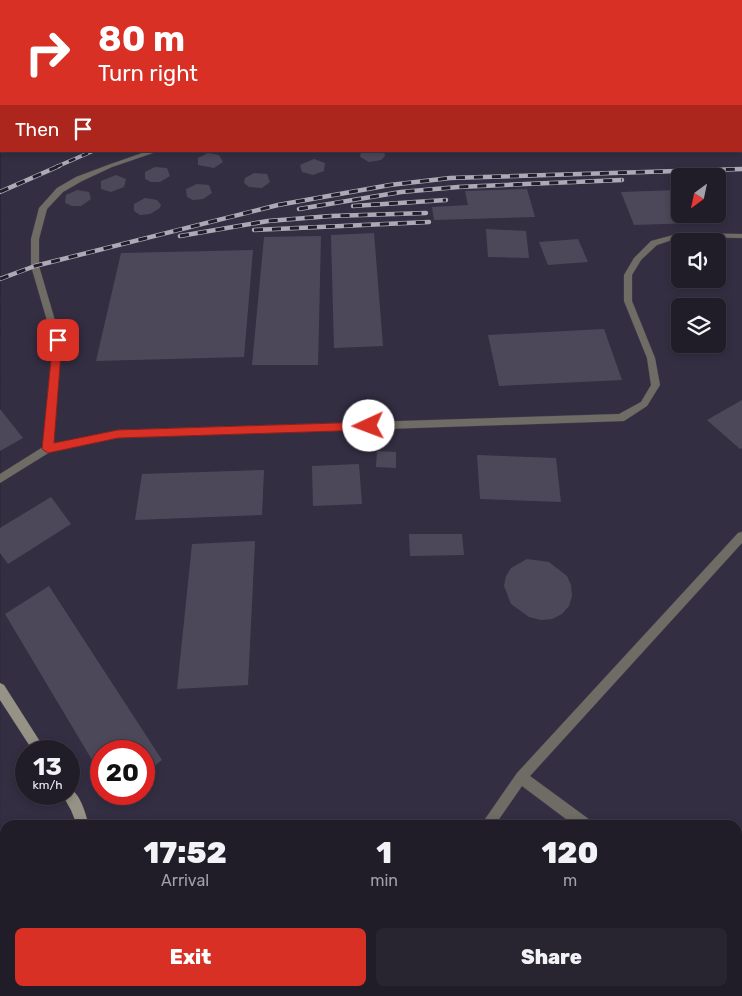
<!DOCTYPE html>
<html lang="en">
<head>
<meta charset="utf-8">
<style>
  :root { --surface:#201c28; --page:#282530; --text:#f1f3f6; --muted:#a2a1a8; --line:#3d3a45; --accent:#d93025 }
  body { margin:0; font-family:Rubik,sans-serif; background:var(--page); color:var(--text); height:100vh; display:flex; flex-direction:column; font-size:19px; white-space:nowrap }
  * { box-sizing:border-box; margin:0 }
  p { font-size:16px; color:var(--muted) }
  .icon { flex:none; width:28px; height:28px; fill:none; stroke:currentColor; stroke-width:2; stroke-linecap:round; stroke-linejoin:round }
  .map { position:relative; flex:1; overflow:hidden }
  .sheet { position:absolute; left:0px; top:820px; width:742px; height:176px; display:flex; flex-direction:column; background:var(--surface); border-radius:15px 15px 0 0; box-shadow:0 2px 8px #0003,0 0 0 1px var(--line) }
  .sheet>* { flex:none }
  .hud { position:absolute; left:0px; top:0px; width:742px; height:152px; box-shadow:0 2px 8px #0003,0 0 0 1px var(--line); background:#d93025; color:#fff; overflow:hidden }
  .needle { width:32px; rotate:213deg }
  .controls { position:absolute; left:671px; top:168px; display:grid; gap:10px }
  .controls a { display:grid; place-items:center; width:55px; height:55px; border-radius:8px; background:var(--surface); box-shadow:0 2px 8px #0003,0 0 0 1px var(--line); font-size:25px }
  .speed { position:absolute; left:15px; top:740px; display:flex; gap:10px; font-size:25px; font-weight:700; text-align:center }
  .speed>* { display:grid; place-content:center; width:65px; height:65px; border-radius:50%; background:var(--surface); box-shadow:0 2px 8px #0003,0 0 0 1px var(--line); line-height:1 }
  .speed small { font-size:12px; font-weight:400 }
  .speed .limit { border:8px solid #d22; background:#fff; color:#111 }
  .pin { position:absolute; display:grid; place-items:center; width:42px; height:42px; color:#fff; margin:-21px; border-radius:10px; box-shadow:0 2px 8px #0006 }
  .me { position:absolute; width:55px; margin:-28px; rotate:268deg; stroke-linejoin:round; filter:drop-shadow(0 0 4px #0008) }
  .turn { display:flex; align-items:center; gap:18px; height:105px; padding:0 15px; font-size:22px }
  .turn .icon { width:65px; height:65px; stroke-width:2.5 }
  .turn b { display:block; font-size:35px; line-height:42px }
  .then { display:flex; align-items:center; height:48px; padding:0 15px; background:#0003; gap:10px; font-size:19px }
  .eta { display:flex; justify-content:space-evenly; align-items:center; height:85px; text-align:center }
  .eta b { font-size:30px; font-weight:800; line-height:35px }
  .action { display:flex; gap:10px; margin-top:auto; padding:10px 15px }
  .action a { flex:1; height:58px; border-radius:8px; background:var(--accent); color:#fff; font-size:20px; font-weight:800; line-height:58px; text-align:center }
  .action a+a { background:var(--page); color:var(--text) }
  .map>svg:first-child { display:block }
  .built { fill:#332e42; fill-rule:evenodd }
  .building { fill:#4d4859 }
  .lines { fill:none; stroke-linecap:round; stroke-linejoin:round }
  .lane-casing { stroke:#44414f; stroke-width:1 }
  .secondary-casing { stroke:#44414f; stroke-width:1 }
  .lane { fill:#6f6c65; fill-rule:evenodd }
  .secondary { fill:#969386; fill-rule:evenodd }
  .rail-far1-casing { stroke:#adaab6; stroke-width:4 }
  .rail-casing { stroke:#adaab6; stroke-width:4.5 }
  .rail-far1 { stroke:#211d2b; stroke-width:2.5; stroke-dasharray:7; stroke-linecap:butt }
  .rail { stroke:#211d2b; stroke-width:3; stroke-dasharray:9; stroke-linecap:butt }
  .route { fill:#d93025; stroke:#8d1f18 }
</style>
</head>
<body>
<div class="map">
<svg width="742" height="996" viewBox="0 0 742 996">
  <rect width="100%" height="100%" fill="#2a2635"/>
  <g class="built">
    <polygon points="37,0 541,0 545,1 37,1"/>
    <path d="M1,51V151H741L742,55V996H0ZM680,176H718V214H680ZM680,241H718V279H680ZM680,306H718V344H680ZM26,751H69V794H26ZM101,751H144V794H101ZM5,825H738V991H5Z"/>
  </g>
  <g class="building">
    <polygon points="361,151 384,151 385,156 381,160 369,162 360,157"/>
    <polygon points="208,153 219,155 223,162 214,168 198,165 198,158"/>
    <polygon points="314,159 325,163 324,171 313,175 302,172 300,165"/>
    <polygon points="155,167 167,168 170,176 160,182 151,182 145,179 145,172"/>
    <polygon points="254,173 267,174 270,182 262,188 249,187 244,183 245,178"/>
    <polygon points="116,175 126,179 124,187 111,192 101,189 101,181"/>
    <polygon points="197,184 209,185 212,193 203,199 193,200 187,197 186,189"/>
    <polygon points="527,189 535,217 434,220 432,207 468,205 465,191"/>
    <polygon points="77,190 89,192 91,199 81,206 72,206 65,203 66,195"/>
    <polygon points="678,190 680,214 689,214 694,223 634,225 621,192"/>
    <polygon points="145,198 157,200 161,205 160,208 150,214 140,215 134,211 134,204"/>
    <polygon points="486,229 526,231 529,258 488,257"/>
    <polygon points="374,233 383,346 334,348 331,235"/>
    <polygon points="321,236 318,365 252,365 264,237"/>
    <polygon points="578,239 588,262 548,265 539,242"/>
    <polygon points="253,250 244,357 96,361 121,253"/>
    <polygon points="604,329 622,380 499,386 488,335"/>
    <polygon points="742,400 742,448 740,449 707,420"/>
    <polygon points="0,409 23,438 0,451"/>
    <polygon points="377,451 396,452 396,468 376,467"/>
    <polygon points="477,455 556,458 561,502 480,499"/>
    <polygon points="359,464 362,504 313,506 312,466"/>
    <polygon points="264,470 262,515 135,520 142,474"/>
    <polygon points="51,497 71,524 8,564 0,553 0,528"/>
    <polygon points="409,534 462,534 464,555 410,556"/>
    <polygon points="255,541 248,685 177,689 192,544"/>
    <polygon points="527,559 549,562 567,576 571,585 572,596 569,606 562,614 552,619 541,620 529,617 511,604 504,586 506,576 511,568"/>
    <polygon points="49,586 162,760 144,774 144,751 101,751 101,775 5,614"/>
    <polygon points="635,991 693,991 697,996 640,996"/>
  </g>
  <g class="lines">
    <defs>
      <g id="lane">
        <polygon points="148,151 159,151 112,167 82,181 63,192 47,209 39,239 39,266 61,341 53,444 118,430 619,414 641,402 651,385 647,358 624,301 624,275 634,258 651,241 681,233 742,234 742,238 681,237 657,245 641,260 632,275 632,301 655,358 660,385 647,406 624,421 118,438 50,452 0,483 0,474 43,447 53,341 31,266 31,239 39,208 57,188 76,177 108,165"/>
        <polygon points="742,532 742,543 530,776 590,820 591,825 574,825 522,786 495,825 481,825 517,773 738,533"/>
        <polygon points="738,933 742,935 742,950 738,948"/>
        <polygon points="173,991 194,991 196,996 175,996"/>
        <polygon points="344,991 360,991 358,996 342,996"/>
        <polygon points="520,991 536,991 538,996 522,996"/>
      </g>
      <g id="secondary">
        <polygon points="0,683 4,685 46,751 33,751 0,700"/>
        <path d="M69,788C81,794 85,813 89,825H77L71,810L62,794H69Z"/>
        <polygon points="102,991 116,991 115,996 101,996"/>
      </g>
    </defs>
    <use href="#lane" class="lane-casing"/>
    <use href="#secondary" class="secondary-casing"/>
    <use href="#lane" class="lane"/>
    <use href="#secondary" class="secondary"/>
    <defs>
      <g id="rail-far1">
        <polyline points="481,0 486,1"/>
        <polyline points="498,0 503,1"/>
        <polyline points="56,167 93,151"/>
      </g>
      <g id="rail">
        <polyline points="0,192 59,166"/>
        <polyline points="353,206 446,200"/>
        <polyline points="299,209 401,192 458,187 622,180"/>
        <polyline points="254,230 429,222"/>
        <polyline points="180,236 268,221 331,216 426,213"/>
        <polyline points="0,279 35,266 278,205 390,185 450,178 742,169"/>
      </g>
    </defs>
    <use href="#rail-far1" class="rail-far1-casing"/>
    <use href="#rail" class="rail-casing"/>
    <use href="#rail-far1" class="rail-far1"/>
    <use href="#rail" class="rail"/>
  </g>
  <polygon class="route" points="58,337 62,340 54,443 118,430 369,422 375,426 369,430 118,438 48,453 42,449 53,340"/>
</svg>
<div class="controls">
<a><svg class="needle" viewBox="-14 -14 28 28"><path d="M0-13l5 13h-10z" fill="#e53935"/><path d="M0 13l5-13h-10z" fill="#a2a1a8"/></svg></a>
<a><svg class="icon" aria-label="sound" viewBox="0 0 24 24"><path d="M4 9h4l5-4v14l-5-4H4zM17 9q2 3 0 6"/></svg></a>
<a><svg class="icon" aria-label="layers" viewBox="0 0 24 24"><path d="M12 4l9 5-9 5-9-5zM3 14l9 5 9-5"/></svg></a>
</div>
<div class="speed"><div>13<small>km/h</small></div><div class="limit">20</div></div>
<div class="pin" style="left:58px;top:340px;background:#d93025"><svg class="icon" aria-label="arrive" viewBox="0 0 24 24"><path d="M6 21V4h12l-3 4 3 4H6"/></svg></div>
<svg class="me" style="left:369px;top:426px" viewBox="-20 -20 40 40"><circle r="19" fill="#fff"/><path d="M0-13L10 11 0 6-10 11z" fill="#d93025"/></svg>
<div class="hud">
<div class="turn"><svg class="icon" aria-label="right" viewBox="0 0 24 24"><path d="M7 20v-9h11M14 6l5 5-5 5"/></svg><div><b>80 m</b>Turn right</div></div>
<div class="then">Then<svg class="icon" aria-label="arrive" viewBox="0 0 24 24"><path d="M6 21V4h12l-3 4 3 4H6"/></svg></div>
</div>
<section class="sheet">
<div class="eta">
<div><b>17:52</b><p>Arrival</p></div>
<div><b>1</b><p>min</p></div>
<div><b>120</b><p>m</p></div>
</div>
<div class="action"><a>Exit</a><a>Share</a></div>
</section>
</div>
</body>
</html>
